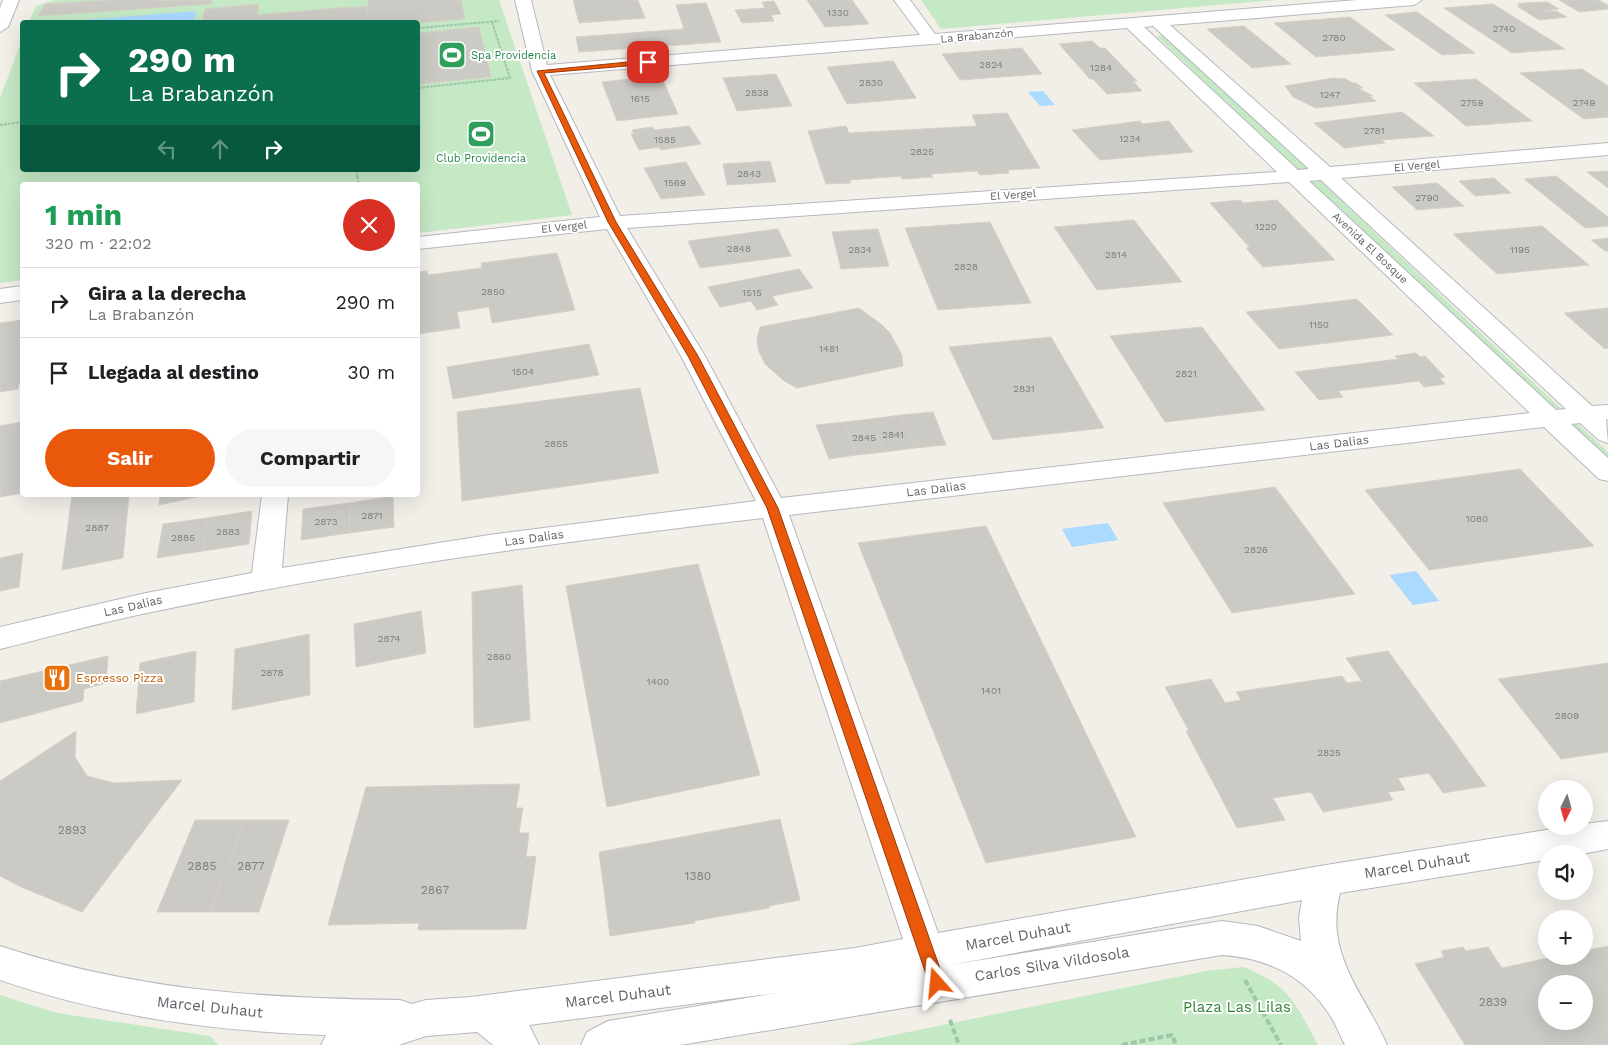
<!DOCTYPE html>
<html lang="es">
<head>
<meta charset="utf-8">
<style>
  :root { --surface:#fff; --page:#f6f6f6; --text:#202124; --muted:#757577; --line:#e0e0e0; --accent:#ea580c }
  body { margin:0; font-family:"Work Sans",sans-serif; background:var(--page); color:var(--text); height:100vh; display:flex; flex-direction:column; font-size:19px; white-space:nowrap }
  * { box-sizing:border-box; margin:0 }
  p { font-size:16px; color:var(--muted) }
  .icon { flex:none; width:28px; height:28px; fill:none; stroke:currentColor; stroke-width:2; stroke-linecap:round; stroke-linejoin:round }
  .map { position:relative; flex:1; overflow:hidden }
  .side { position:absolute; left:20px; top:182px; width:400px; height:315px; display:flex; flex-direction:column; background:var(--surface); border-radius:5px; box-shadow:0 5px 20px #0002 }
  .side>* { flex:none }
  .top-card { position:absolute; left:20px; top:20px; width:400px; height:152px; border-radius:5px; box-shadow:0 5px 20px #0002; background:#0b6e4f; color:#fff; overflow:hidden }
  .needle { width:32px; rotate:185deg }
  .buttons { position:absolute; left:1538px; top:780px; display:grid; gap:10px }
  .buttons a { display:grid; place-items:center; width:55px; height:55px; border-radius:50%; background:var(--surface); box-shadow:0 5px 20px #0002; font-size:25px }
  .pin { position:absolute; display:grid; place-items:center; width:42px; height:42px; color:#fff; margin:-21px; border-radius:10px; box-shadow:0 2px 8px #0006 }
  .me { position:absolute; width:55px; margin:-28px; rotate:342deg; stroke-linejoin:round; filter:drop-shadow(0 0 4px #0008) }
  .turn { display:flex; align-items:center; gap:18px; height:105px; padding:0 25px; font-size:22px }
  .turn .icon { width:65px; height:65px; stroke-width:2.5 }
  .turn b { display:block; font-size:35px; line-height:42px }
  .lanes { display:flex; align-items:center; height:48px; padding:0 25px; background:#0003; justify-content:center; gap:25px; direction:ltr }
  .lanes .off { opacity:.35 }
  .round { display:grid; place-items:center; flex:none; width:52px; height:52px; border-radius:26px; background:var(--page) }
  .head { display:flex; align-items:center; justify-content:space-between; height:85px; padding:0 25px }
  h1 { font-size:30px; font-weight:700; line-height:38px; color:#1e9e55 }
  .cta { display:flex; gap:10px; margin-top:auto; padding:10px 25px }
  .cta a { flex:1; height:58px; border-radius:30px; background:var(--accent); color:#fff; font-size:20px; font-weight:700; line-height:58px; text-align:center }
  .cta a+a { background:var(--page); color:var(--text) }
  ul { padding:0; list-style:none }
  li { display:flex; align-items:center; gap:15px; height:70px; padding:0 25px; border-top:1px solid var(--line) }
  li div { flex:1 }
  li b { display:block; font-size:19px }
  li em { font-style:normal }
  .map>svg:first-child { display:block }
  .green { fill:#c5e8c5 }
  .water { fill:#aadaff }
  .building { fill:#cccac5; stroke:#d6d1c6; fill-rule:evenodd }
  .lines { fill:none; stroke-linecap:round; stroke-linejoin:round }
  .minor-casing { stroke:#b5b8bc; stroke-width:2 }
  .path-far2 { stroke:#9cc7a9; stroke-width:2; stroke-dasharray:3 1; stroke-linecap:butt }
  .path-far1 { stroke:#9cc7a9; stroke-width:2.5; stroke-dasharray:4 2; stroke-linecap:butt }
  .path { stroke:#9cc7a9; stroke-width:4; stroke-dasharray:6 3; stroke-linecap:butt }
  .minor { fill:#fff; fill-rule:evenodd }
  .route { fill:#ea580c; stroke:#983908 }
  .labels { text-anchor:middle; dominant-baseline:central; stroke-width:4; stroke-linejoin:round; paint-order:stroke }
  .number-label { font-size:10px; fill:#7a7d7f }
  .far-street-label { font-size:11px; fill:#5f6368; stroke:#fff }
  .far-leisure-label { font-size:11px; fill:#27864d; stroke:#fff; text-anchor:start }
  .street-label { font-size:12px; fill:#5f6368; stroke:#fff }
  .food-label { font-size:12px; fill:#c56008; stroke:#fff; text-anchor:start }
  .near-number-label { font-size:12px; fill:#7a7d7f }
  .near-street-label { font-size:15px; fill:#5f6368; stroke:#fff }
  .near-park-label { font-size:15px; fill:#348238; stroke:#fff }
</style>
</head>
<body>
<div class="map">
<svg width="1608" height="1045" viewBox="0 0 1608 1045">
  <rect width="100%" height="100%" fill="#f1efe8"/>
  <g class="green">
    <polygon points="54,0 499,0 572,215 418,233 418,185 22,185 22,280 0,283 0,98 22,40 22,170 418,170 418,22 29,22 36,6"/>
    <polygon points="921,0 1275,0 941,29"/>
    <path d="M1165,35C1314,172 1458,314 1608,452V468L1157,36Z"/>
    <path d="M1243,967C1291,986 1294,1002 1318,1045H845L1206,971Z"/>
    <polygon points="0,995 57,1013 210,1036 218,1045 0,1045"/>
  </g>
  <g class="water">
    <polygon points="194,11 196,13 193,22 59,22"/>
    <polygon points="1043,91 1055,105 1040,106 1028,92"/>
    <polygon points="1108,523 1118,540 1072,547 1062,529"/>
    <polygon points="1416,571 1439,601 1413,605 1389,575"/>
  </g>
  <g class="building">
    <polygon points="108,0 212,0 211,4 38,16 45,4"/>
    <polygon points="368,0 461,0 465,19 418,23 368,22"/>
    <polygon points="573,0 638,0 645,18 579,23"/>
    <polygon points="807,0 852,0 869,24 825,27"/>
    <polygon points="1559,0 1598,0 1608,5 1608,9 1579,12"/>
    <polygon points="774,1 781,14 771,15 774,21 742,23 735,10 765,8 762,2"/>
    <polygon points="1547,2 1559,9 1540,11 1556,11 1567,17 1539,20 1517,6 1521,6 1518,4 1523,3"/>
    <polygon points="706,3 721,42 579,52 576,37 684,29 676,5"/>
    <polygon points="259,4 256,22 202,22 205,9"/>
    <polygon points="1493,4 1565,49 1512,53 1444,8"/>
    <polygon points="367,6 368,22 350,22 349,8"/>
    <polygon points="349,7 350,22 256,22 257,15"/>
    <polygon points="1417,12 1475,53 1442,55 1385,15"/>
    <polygon points="1350,17 1395,50 1316,57 1274,23"/>
    <polygon points="1244,26 1291,64 1252,68 1207,29"/>
    <polygon points="479,27 491,77 418,84 418,33"/>
    <polygon points="1092,41 1100,48 1105,48 1137,81 1133,81 1142,91 1107,94 1093,79 1090,79 1059,44"/>
    <polygon points="1022,48 1042,74 960,80 942,54"/>
    <polygon points="893,61 916,98 847,104 827,67"/>
    <polygon points="1582,69 1608,86 1608,117 1584,119 1520,73"/>
    <polygon points="776,74 792,106 737,111 723,78"/>
    <polygon points="661,76 678,114 617,121 602,82"/>
    <polygon points="1333,78 1346,79 1352,83 1356,83 1363,88 1358,88 1373,96 1369,96 1376,101 1316,108 1293,97 1285,86"/>
    <polygon points="1476,79 1532,121 1466,126 1414,83"/>
    <polygon points="1402,112 1434,136 1381,140 1385,143 1344,148 1314,123"/>
    <polygon points="1007,113 1040,168 1008,170 1009,173 980,175 977,171 931,174 933,177 902,179 901,176 850,180 851,183 826,184 808,131 846,126 849,133 977,126 972,115"/>
    <polygon points="1140,121 1142,124 1169,121 1193,152 1100,160 1072,130"/>
    <polygon points="689,126 701,144 661,150 659,147 639,150 631,134 634,134 632,130 652,127 655,130"/>
    <polygon points="770,161 776,182 727,185 723,164"/>
    <polygon points="686,162 705,195 661,199 644,168"/>
    <polygon points="1608,171 1608,188 1587,172"/>
    <polygon points="1556,176 1608,217 1608,226 1585,228 1524,179"/>
    <polygon points="1494,178 1511,193 1475,196 1459,181"/>
    <polygon points="1437,183 1464,206 1417,210 1392,187"/>
    <polygon points="1240,200 1243,203 1277,200 1335,260 1263,267 1246,248 1250,248 1210,203"/>
    <polygon points="1134,220 1182,282 1097,290 1054,227"/>
    <polygon points="990,222 1031,303 938,310 905,228"/>
    <polygon points="1542,226 1589,265 1497,274 1453,234"/>
    <polygon points="778,229 791,256 700,268 688,241"/>
    <polygon points="878,229 889,266 841,269 832,232"/>
    <polygon points="1608,238 1608,251 1605,251 1591,240"/>
    <polygon points="557,253 575,310 492,323 489,307 457,312 460,328 418,334 418,272 427,271 428,275 482,268 481,263"/>
    <polygon points="799,269 813,288 772,296 778,305 757,310 751,301 720,307 708,287"/>
    <polygon points="1357,299 1393,335 1279,349 1246,312"/>
    <polygon points="859,308 881,324 890,333 902,355 903,366 797,388 784,381 765,364 759,352 757,339 760,327"/>
    <polygon points="1608,308 1608,348 1605,349 1564,313"/>
    <polygon points="22,320 22,370 18,389 0,392 0,323"/>
    <polygon points="1202,327 1265,410 1165,422 1110,336"/>
    <polygon points="1051,337 1104,428 993,440 949,347"/>
    <polygon points="589,344 599,375 453,399 447,367"/>
    <polygon points="1416,353 1420,357 1425,356 1445,377 1440,378 1445,384 1424,387 1419,381 1338,391 1343,397 1319,400 1295,372 1398,359 1395,356"/>
    <polygon points="640,388 659,473 462,501 457,412"/>
    <polygon points="933,412 946,445 915,448 901,415"/>
    <polygon points="901,415 915,448 884,452 871,419"/>
    <polygon points="871,419 884,452 856,455 844,422"/>
    <polygon points="22,422 22,493 0,497 0,426"/>
    <polygon points="844,422 856,455 829,459 816,425"/>
    <polygon points="1520,469 1594,546 1429,570 1365,490"/>
    <polygon points="1275,487 1355,594 1232,613 1163,503"/>
    <polygon points="72,495 129,495 123,558 62,570"/>
    <polygon points="160,495 206,495 159,505"/>
    <polygon points="393,496 394,527 349,533 350,503"/>
    <polygon points="350,503 349,533 301,540 303,509"/>
    <polygon points="252,511 249,544 203,551 207,518"/>
    <polygon points="207,518 203,551 157,558 163,524"/>
    <polygon points="986,526 1136,837 986,863 858,543"/>
    <polygon points="23,553 19,587 0,591 0,558"/>
    <polygon points="698,564 760,775 607,807 566,586"/>
    <polygon points="522,585 530,720 474,728 472,592"/>
    <polygon points="421,611 426,653 356,667 354,624"/>
    <polygon points="309,634 310,695 232,710 235,649"/>
    <polygon points="196,651 194,702 136,714 140,663"/>
    <polygon points="1388,651 1486,786 1443,793 1429,773 1398,778 1405,790 1388,792 1393,800 1323,812 1311,792 1273,798 1285,820 1237,828 1186,731 1189,731 1165,687 1211,679 1225,703 1241,700 1236,692 1342,676 1347,683 1362,681 1346,658"/>
    <polygon points="108,656 106,683 84,689 83,701 0,723 0,681"/>
    <polygon points="1608,663 1608,752 1561,759 1498,679"/>
    <polygon points="76,731 75,757 87,776 114,783 182,780 82,912 21,887 0,876 0,781"/>
    <polygon points="520,784 516,808 523,808 519,833 529,833 526,857 536,856 526,929 418,930 419,923 328,925 366,787"/>
    <polygon points="780,819 800,900 769,906 769,908 694,921 695,923 610,936 599,852"/>
    <polygon points="195,820 245,820 210,912 157,912"/>
    <polygon points="245,820 289,820 259,912 210,912"/>
    <path d="M1608,946V1045H1465L1415,964L1444,957L1441,951L1463,947L1466,951L1488,947L1502,968L1557,956H1584V951ZM1546,984H1584V1021H1546Z"/>
  </g>
  <g class="lines">
    <defs>
      <g id="minor">
        <polygon points="3,0 19,0 8,27 0,32 0,8"/>
        <path d="M515,0H531L547,65L920,35L894,0H910L935,34L1357,0H1422L1414,5L1170,25L1330,167L1608,143V155L1341,178L1592,406L1608,405V419L1606,420L1608,443L1599,440L1580,423L1571,424L1608,458V481L1599,479L1544,427L789,515L938,933L1326,865L1571,826H1584V824L1608,821V849L1582,854H1546V860L1340,893C1324,954 1364,993 1387,1045H1345C1339,1034 1335,1021 1327,1011C1302,974 1265,958 1222,955L680,1045H581L587,1032L608,1021L776,993L529,1025L539,1045H493L477,1032L426,1036L399,1045H321L326,1035C212,1031 107,1017 0,980V946C136,991 259,998 400,1000L412,1004L426,1000L471,997L855,948L903,939L763,518C557,542 350,570 147,613C98,623 49,637 0,649V627L146,593L252,573L262,495H288L282,568L489,535L756,501L681,356L607,229L418,249V237L600,217L532,71ZM1153,26L1309,169L1298,170L1144,27ZM1127,28L1277,172L620,216L550,75ZM1321,180L1566,409L1556,410L1309,181ZM1289,182L1530,413L781,498L705,356L627,228ZM1302,900L1299,917L1301,941L1258,926L1222,921L950,965Z"/>
        <polygon points="22,286 22,300 0,303 0,289"/>
      </g>
    </defs>
    <use href="#minor" class="minor-casing"/>
    <g class="path-far2">
      <polyline points="418,28 499,21"/>
      <polyline points="418,88 510,78 492,22"/>
      <polyline points="0,125 22,122"/>
      <polyline points="356,170 357,176"/>
    </g>
    <polyline class="path-far1" points="357,175 359,185"/>
    <g class="path">
      <polyline points="1245,980 1281,1045"/>
      <polyline points="950,1020 959,1045"/>
      <polyline points="1122,1045 1172,1035 1176,1045"/>
    </g>
    <use href="#minor" class="minor"/>
  </g>
  <polygon class="route" points="648,60 650,64 544,73 616,222 698,356 778,508 945,983 942,988 937,990 931,988 929,983 767,508 688,356 608,222 537,71"/>
  <defs>
    <symbol id="stadium-square" viewBox="-11 -11 22 22"><rect x="-9" y="-9" width="18" height="18" rx="4" fill="#2e9e5b" stroke="#fff"/><path d="M0-5a6.5 5 0 1 0 0 10a6.5 5 0 1 0 0-10ZM-3.5-1.8h7v3.6h-7Z" fill="#fff"/></symbol>
    <symbol id="restaurant-square" viewBox="-11 -11 22 22"><rect x="-9" y="-9" width="18" height="18" rx="4" fill="#e8710a" stroke="#fff"/><path d="M-5-6h1v4h1v-4h1v4h1v-4h1v5L-1.5 .5V6h-2V.5L-5-1ZM5-6V6H3V1.5H1.5Q1.5-4 5-6Z" fill="#fff"/></symbol>
  </defs>
  <g fill-rule="evenodd">
    <use href="#stadium-square" x="436" y="39" width="32" height="32"/>
    <use href="#stadium-square" x="465" y="118" width="32" height="32"/>
    <use href="#restaurant-square" x="41" y="662" width="32" height="32"/>
  </g>
  <g class="labels">
    <g class="number-label">
      <text x="838" y="12">1330</text>
      <text x="1504" y="28">2740</text>
      <text x="1334" y="37">2780</text>
      <text x="991" y="64">2824</text>
      <text x="1101" y="67">1284</text>
      <text x="871" y="82">2830</text>
      <text x="757" y="92">2838</text>
      <text x="1330" y="94">1247</text>
      <text x="640" y="98">1615</text>
      <text x="1472" y="102">2759</text>
      <text x="1584" y="102">2749</text>
      <text x="1374" y="130">2781</text>
      <text x="1130" y="138">1234</text>
      <text x="665" y="139">1585</text>
      <text x="922" y="151">2825</text>
      <text x="749" y="173">2843</text>
      <text x="675" y="182">1569</text>
      <text x="1427" y="197">2790</text>
      <text x="1266" y="226">1220</text>
      <text x="739" y="248">2848</text>
      <text x="860" y="249">2834</text>
      <text x="1520" y="249">1195</text>
      <text x="1116" y="254">2814</text>
      <text x="966" y="266">2828</text>
      <text x="493" y="291">2850</text>
      <text x="752" y="292">1515</text>
      <text x="1319" y="324">1150</text>
      <text x="829" y="348">1481</text>
      <text x="523" y="371">1504</text>
      <text x="1186" y="373">2821</text>
      <text x="1024" y="388">2831</text>
      <text x="893" y="434">2841</text>
      <text x="864" y="437">2845</text>
      <text x="556" y="443">2855</text>
      <text x="372" y="515">2871</text>
      <text x="1477" y="518">1080</text>
      <text x="326" y="521">2873</text>
      <text x="97" y="527">2887</text>
      <text x="228" y="531">2883</text>
      <text x="183" y="537">2885</text>
      <text x="1256" y="549">2826</text>
      <text x="389" y="638">2874</text>
      <text x="499" y="656">2860</text>
      <text x="272" y="672">2878</text>
      <text x="658" y="681">1400</text>
      <text x="991" y="690">1401</text>
      <text x="1567" y="715">2809</text>
      <text x="1329" y="752">2825</text>
    </g>
    <g class="far-street-label">
      <text transform="translate(977 36) rotate(-5)">La Brabanzón</text>
      <text transform="translate(1417 166) rotate(-5)">El Vergel</text>
      <text transform="translate(1013 195) rotate(-4)">El Vergel</text>
      <text transform="translate(564 227) rotate(-6)">El Vergel</text>
      <text transform="translate(1370 248) rotate(43)">Avenida El Bosque</text>
    </g>
    <g class="far-leisure-label">
      <text x="471" y="55">Spa Providencia</text>
      <text x="481" y="158" text-anchor="middle">Club Providencia</text>
    </g>
    <g class="street-label">
      <text transform="translate(1339 443) rotate(-7)">Las Dalias</text>
      <text transform="translate(936 489) rotate(-7)">Las Dalias</text>
      <text transform="translate(534 538) rotate(-8)">Las Dalias</text>
      <text transform="translate(133 606) rotate(-13)">Las Dalias</text>
    </g>
    <g class="food-label">
      <text x="76" y="678">Espresso Pizza</text>
    </g>
    <g class="near-number-label">
      <text x="72" y="830">2893</text>
      <text x="202" y="866">2885</text>
      <text x="251" y="866">2877</text>
      <text x="698" y="876">1380</text>
      <text x="435" y="890">2867</text>
      <text x="1493" y="1002">2839</text>
    </g>
    <g class="near-street-label">
      <text transform="translate(1417 865) rotate(-9)">Marcel Duhaut</text>
      <text transform="translate(1018 936) rotate(-10)">Marcel Duhaut</text>
      <text transform="translate(1052 964) rotate(-9)">Carlos Silva Vildosola</text>
      <text transform="translate(618 996) rotate(-7)">Marcel Duhaut</text>
      <text transform="translate(210 1007) rotate(6)">Marcel Duhaut</text>
    </g>
    <g class="near-park-label">
      <text x="1237" y="1007">Plaza Las Lilas</text>
    </g>
  </g>
</svg>
<div class="buttons">
<a><svg class="needle" viewBox="-14 -14 28 28"><path d="M0-13l5 13h-10z" fill="#e53935"/><path d="M0 13l5-13h-10z" fill="#757577"/></svg></a>
<a><svg class="icon" aria-label="sound" viewBox="0 0 24 24"><path d="M4 9h4l5-4v14l-5-4H4zM17 9q2 3 0 6"/></svg></a>
<a>+</a>
<a>−</a>
</div>
<div class="pin" style="left:648px;top:62px;background:#d93025"><svg class="icon" aria-label="arrive" viewBox="0 0 24 24"><path d="M6 21V4h12l-3 4 3 4H6"/></svg></div>
<svg class="me" style="left:937px;top:983px" viewBox="-20 -20 40 40"><path d="M0-17L14 15 0 8-14 15z" fill="#ea580c" stroke="#fff" stroke-width="4"/></svg>
<div class="top-card">
<div class="turn"><svg class="icon" aria-label="right" viewBox="0 0 24 24"><path d="M7 20v-9h11M14 6l5 5-5 5"/></svg><div><b>290 m</b>La Brabanzón</div></div>
<div class="lanes"><svg class="icon off" aria-label="left" viewBox="0 0 24 24"><path d="M17 20v-9H6M10 6l-5 5 5 5"/></svg><svg class="icon off" aria-label="ahead" viewBox="0 0 24 24"><path d="M12 20V5M6 11l6-6 6 6"/></svg><svg class="icon" aria-label="right" viewBox="0 0 24 24"><path d="M7 20v-9h11M14 6l5 5-5 5"/></svg></div>
</div>
<section class="side">
<div class="head"><div><h1>1 min</h1><p>320 m · 22:02</p></div><a class="round" style="background:#d93025;color:#fff"><svg class="icon" aria-label="close" viewBox="0 0 24 24"><path d="M6 6l12 12M18 6L6 18"/></svg></a></div>
<ul>
<li><svg class="icon" aria-label="right" viewBox="0 0 24 24"><path d="M7 20v-9h11M14 6l5 5-5 5"/></svg><div><b>Gira a la derecha</b><p>La Brabanzón</p></div><em>290 m</em></li>
<li><svg class="icon" aria-label="arrive" viewBox="0 0 24 24"><path d="M6 21V4h12l-3 4 3 4H6"/></svg><div><b>Llegada al destino</b></div><em>30 m</em></li>
</ul>
<div class="cta"><a>Salir</a><a>Compartir</a></div>
</section>
</div>
</body>
</html>
